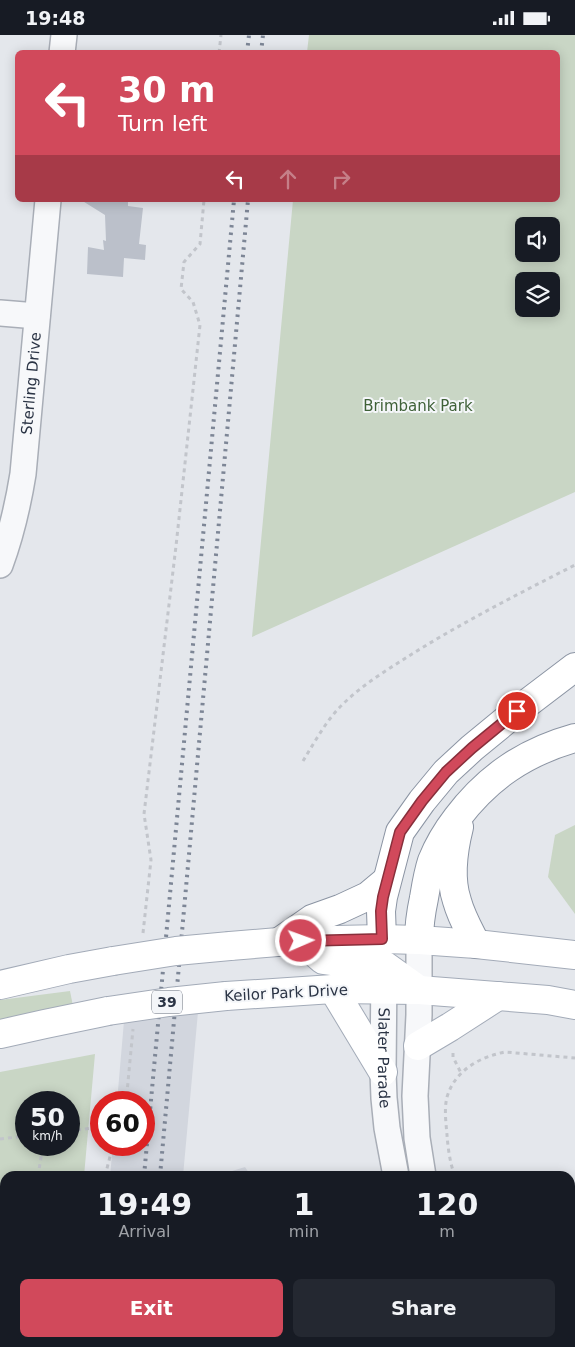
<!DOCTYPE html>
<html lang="en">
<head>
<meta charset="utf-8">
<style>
  :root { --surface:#171b24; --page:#242831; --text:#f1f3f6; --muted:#9ea1a6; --accent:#d1495b }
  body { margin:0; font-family:"DejaVu Sans",sans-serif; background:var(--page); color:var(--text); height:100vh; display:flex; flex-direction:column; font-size:19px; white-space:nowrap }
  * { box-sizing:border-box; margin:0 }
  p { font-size:16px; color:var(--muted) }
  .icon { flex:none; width:28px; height:28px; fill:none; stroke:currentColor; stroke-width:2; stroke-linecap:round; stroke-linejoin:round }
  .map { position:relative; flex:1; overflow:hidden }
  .side { position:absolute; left:0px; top:1136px; width:575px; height:176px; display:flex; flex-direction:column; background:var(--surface); border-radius:15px 15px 0 0; box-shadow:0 2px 12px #0003 }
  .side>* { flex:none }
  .top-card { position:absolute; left:15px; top:15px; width:545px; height:152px; border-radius:8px; box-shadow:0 2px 12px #0003; background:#d1495b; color:#fff; overflow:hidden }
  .buttons { position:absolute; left:515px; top:182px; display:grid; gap:10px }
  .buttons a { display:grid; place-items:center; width:45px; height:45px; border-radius:8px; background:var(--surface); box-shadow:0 2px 12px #0003; font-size:25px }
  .speed { position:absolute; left:15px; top:1056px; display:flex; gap:10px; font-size:25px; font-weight:700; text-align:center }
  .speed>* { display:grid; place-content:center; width:65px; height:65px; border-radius:50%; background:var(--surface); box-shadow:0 2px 12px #0003; line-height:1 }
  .speed small { font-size:12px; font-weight:400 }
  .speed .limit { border:8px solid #d22; background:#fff; color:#111 }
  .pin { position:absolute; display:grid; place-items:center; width:42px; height:42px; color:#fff; margin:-21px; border:2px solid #fff; border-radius:50%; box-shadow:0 1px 5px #0007 }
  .me { position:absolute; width:55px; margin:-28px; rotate:88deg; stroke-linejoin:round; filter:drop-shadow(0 0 4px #0008) }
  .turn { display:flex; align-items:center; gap:18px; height:105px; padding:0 20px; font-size:22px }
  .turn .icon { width:65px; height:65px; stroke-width:2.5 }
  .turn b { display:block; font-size:35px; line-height:42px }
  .lanes { display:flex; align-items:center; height:48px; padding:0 20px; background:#0003; justify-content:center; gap:25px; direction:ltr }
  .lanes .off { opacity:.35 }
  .eta { display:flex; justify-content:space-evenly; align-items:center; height:85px; text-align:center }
  .eta b { font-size:30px; font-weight:800; line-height:35px }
  .primary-button { display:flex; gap:10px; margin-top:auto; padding:10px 20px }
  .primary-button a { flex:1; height:58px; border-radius:8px; background:var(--accent); color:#fff; font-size:20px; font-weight:800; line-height:58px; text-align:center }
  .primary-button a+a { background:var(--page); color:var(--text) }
  .status { display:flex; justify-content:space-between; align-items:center; height:35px; padding:0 25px; background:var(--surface); direction:ltr }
  .status svg { height:14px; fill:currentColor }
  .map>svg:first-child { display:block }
  .built { fill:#d2d6de }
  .green { fill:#c9d6c5; fill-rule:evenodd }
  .building { fill:#bbc0ca }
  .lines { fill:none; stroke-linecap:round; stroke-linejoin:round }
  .minor-casing { stroke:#a9aeb7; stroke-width:28 }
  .major-casing { stroke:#a3abb8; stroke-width:30 }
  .highway-casing { stroke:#8b94a3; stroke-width:30 }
  .path { stroke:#c2c5cb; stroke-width:3; stroke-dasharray:4 4; stroke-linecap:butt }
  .minor { stroke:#f7f8fa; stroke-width:25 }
  .major { stroke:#fff; stroke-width:28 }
  .highway { stroke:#fff; stroke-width:28 }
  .rail { stroke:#7d8696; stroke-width:4; stroke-dasharray:2.5 5; stroke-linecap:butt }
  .major-bridge-casing { stroke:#a3abb8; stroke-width:30; stroke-linecap:butt }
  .major-bridge { stroke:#fff; stroke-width:28 }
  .route-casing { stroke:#882f3b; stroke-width:12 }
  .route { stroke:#d1495b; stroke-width:9 }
  .labels { text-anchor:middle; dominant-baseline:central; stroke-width:4; stroke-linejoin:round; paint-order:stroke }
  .shield { fill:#f4f6f9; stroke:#676e7b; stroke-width:1 }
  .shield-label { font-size:14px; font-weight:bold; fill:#2b3445 }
  .street-label { font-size:15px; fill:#2b3445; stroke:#f4f6f9 }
  .park-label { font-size:15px; fill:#3f6138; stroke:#f4f6f9 }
</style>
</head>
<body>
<div class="status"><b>19:48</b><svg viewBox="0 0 49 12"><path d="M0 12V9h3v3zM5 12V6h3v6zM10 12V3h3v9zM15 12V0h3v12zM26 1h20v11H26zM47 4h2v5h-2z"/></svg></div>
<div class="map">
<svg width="575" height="1312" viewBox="0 0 575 1312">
  <rect width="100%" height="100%" fill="#e4e7ec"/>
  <g class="built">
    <polygon points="198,977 183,1141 110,1141 113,1110 144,1110 144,1068 117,1067 124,986"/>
    <polygon points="245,1132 251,1141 216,1141"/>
    <polygon points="575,1245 575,1312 504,1312 508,1308 570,1308 570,1250"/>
    <rect x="99" y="1308" width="69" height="4"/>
    <polygon points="195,1308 374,1308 377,1312 195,1312"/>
  </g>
  <g class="green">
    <path d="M309,0H575V457L252,602L293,165H558V18L307,17ZM524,191H551V219H524ZM524,246H551V274H524Z"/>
    <polygon points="575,790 575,879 548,842 555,800"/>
    <polygon points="70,956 73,971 0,989 0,965"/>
    <path d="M95,1019L84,1141H5V1308H70V1312H0V1037ZM26,1068H69V1110H26Z"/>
  </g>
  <polygon class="building" points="81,165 128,165 128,171 143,173 139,209 146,210 145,225 124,223 123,242 87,239 88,212 104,215 103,205 106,206 105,180"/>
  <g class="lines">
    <defs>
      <g id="minor">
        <polyline points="62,18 64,0"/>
        <polyline points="0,278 37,281"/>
        <path id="s1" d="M0,530C11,500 18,470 23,439L48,165"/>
        <polyline points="419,905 419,980 415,1061 417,1103 423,1141"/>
        <path id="s2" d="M384,934L383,1037L384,1063L387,1093L396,1141"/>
        <polyline points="459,1308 461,1312"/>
        <polyline points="486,1308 488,1312"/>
      </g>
      <g id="major">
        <polyline points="301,906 323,925 360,930 384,930 419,955"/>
        <polyline points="230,911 290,906 382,904 419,905 476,909 575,920"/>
        <polyline points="0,950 69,934 113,926"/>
        <polyline points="333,954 383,1037"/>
        <polyline points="226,961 333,954 419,955 548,965 575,970"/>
        <polyline points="0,999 45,989 108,976"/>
        <polyline points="418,1011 450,992 498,961"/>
      </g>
      <g id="highway">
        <path d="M459,792C453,816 449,842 457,866C461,881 469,895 476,909"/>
        <polyline points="382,904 381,876 383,862 400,797 422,766 446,737 472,713 517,676 575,632"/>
        <path d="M419,905C419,891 421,877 424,863C426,851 428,838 432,826C438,811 447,796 457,783C488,742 525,717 575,703"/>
        <polyline points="279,907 312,884 340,874 368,861 386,846"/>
      </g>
    </defs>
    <use href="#minor" class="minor-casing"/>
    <use href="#major" class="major-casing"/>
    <use href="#highway" class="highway-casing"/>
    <g class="path">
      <polyline points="219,18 221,0"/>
      <path d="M303,726C314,708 325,688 339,673C360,651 387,635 412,619C465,586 520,558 575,530"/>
      <polyline points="143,898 151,825 144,779 176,511 200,290 193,267 181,254 184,227 200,209 204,165"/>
      <polyline points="453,1018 453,1022 461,1038"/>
      <polyline points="126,1068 133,994"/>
      <polyline points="69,1096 101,1092"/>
      <polyline points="0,1104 26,1101"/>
      <polyline points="38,1141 43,1110"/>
      <polyline points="105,1141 113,1110"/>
      <path d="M455,1141C450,1129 448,1113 447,1100C446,1088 444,1074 447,1062C455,1035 480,1022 505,1017L575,1023"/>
      <polyline points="570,1158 575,1154"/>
      <polyline points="19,1312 20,1308"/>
      <polyline points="101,1312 102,1308"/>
    </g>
    <use href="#minor" class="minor"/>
    <use href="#major" class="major"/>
    <use href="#highway" class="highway"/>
    <g class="rail">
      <polyline points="247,18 249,0"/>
      <polyline points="261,18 263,0"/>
      <polyline points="144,1141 234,165"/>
      <polyline points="160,1141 248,165"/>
      <polyline points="128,1312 129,1308"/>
      <polyline points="144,1312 144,1308"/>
    </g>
    <defs>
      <g id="major-bridge">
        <polyline points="113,926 176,916 230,911"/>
        <polyline points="108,976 169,967 226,961"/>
      </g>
    </defs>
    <use href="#major-bridge" class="major-bridge-casing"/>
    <use href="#major-bridge" class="major-bridge"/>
  </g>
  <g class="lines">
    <defs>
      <polyline id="route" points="301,906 382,904 381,876 383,862 400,797 422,766 446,737 472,713 517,676"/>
    </defs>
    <use href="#route" class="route-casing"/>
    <use href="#route" class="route"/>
  </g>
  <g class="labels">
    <rect class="shield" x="152" y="955.5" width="30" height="23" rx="4"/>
    <g class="shield-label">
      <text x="167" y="967">39</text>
    </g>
    <g class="street-label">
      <text stroke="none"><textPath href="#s1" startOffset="185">Sterling Drive</textPath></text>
      <text transform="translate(286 958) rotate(-3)">Keilor Park Drive</text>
      <text stroke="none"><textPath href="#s2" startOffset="89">Slater Parade</textPath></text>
    </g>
    <g class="park-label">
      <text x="418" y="371">Brimbank Park</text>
    </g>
  </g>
</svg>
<div class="buttons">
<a><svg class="icon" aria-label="sound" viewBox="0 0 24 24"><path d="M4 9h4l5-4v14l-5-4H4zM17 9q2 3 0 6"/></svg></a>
<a><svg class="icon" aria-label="layers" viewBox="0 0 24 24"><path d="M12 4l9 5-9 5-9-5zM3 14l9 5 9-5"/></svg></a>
</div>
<div class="speed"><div>50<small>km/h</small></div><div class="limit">60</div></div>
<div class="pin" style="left:517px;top:676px;background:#d93025"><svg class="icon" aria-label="arrive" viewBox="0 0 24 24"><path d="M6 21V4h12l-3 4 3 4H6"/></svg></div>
<svg class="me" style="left:301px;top:906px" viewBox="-20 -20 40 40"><circle r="17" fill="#d1495b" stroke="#fff" stroke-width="3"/><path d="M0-11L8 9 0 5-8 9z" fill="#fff"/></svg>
<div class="top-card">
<div class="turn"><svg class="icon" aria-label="left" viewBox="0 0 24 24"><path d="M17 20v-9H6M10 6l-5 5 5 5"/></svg><div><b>30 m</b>Turn left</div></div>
<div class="lanes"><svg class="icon" aria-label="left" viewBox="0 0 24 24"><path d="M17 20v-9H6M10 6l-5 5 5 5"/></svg><svg class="icon off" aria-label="ahead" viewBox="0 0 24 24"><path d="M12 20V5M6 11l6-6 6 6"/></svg><svg class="icon off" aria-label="right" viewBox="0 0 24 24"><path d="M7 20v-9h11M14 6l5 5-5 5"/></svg></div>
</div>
<section class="side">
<div class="eta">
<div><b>19:49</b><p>Arrival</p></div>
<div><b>1</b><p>min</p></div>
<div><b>120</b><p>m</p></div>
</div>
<div class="primary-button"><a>Exit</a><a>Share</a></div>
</section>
</div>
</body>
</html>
